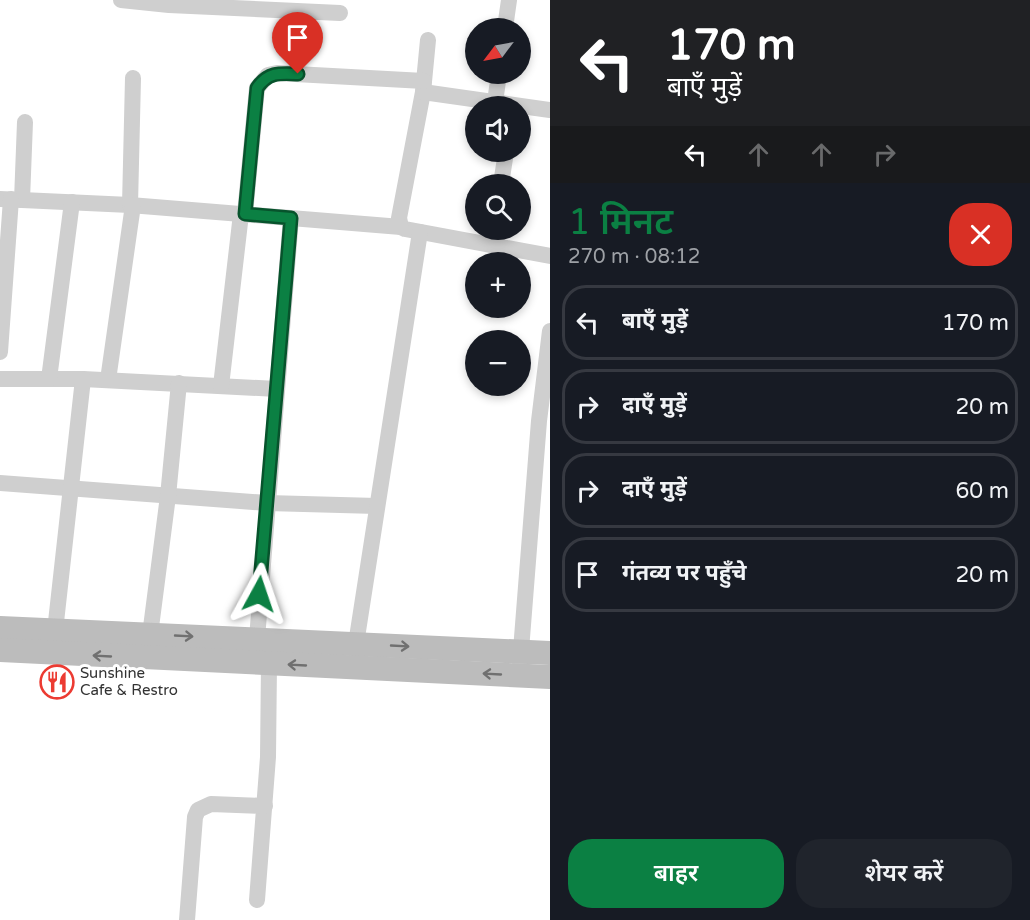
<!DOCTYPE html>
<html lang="hi">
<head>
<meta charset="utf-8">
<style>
  :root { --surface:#171b24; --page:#20242c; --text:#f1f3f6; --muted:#9ea1a6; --line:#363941; --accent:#0b8043 }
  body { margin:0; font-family:"Varela Round","Noto Sans Devanagari",sans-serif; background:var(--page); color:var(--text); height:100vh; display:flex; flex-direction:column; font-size:22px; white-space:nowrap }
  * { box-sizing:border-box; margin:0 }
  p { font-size:20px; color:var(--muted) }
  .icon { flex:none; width:33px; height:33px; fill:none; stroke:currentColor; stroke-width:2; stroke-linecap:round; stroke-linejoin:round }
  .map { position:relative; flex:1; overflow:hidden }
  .side { display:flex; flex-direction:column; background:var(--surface); width:480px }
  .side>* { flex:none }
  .hud { background:#202124; color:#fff; overflow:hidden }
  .needle { width:39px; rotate:238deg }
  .controls { position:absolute; left:465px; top:18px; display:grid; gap:12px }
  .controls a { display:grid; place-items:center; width:66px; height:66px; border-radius:50%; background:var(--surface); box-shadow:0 3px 9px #0003; font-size:30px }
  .pin { position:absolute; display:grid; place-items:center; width:51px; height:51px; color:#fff; margin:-62px -26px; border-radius:50% 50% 50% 0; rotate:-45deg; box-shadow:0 0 6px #0007 }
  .pin .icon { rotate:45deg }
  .me { position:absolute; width:66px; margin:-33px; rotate:5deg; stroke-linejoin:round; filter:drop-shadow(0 0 4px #0008) }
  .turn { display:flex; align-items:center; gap:21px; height:126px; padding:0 18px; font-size:27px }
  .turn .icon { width:78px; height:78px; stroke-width:2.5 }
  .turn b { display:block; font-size:42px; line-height:51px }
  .lanes { display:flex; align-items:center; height:57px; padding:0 18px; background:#0003; justify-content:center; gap:30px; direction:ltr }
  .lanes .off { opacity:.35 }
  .round { display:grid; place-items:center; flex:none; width:63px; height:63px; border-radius:24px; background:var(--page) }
  .summary { display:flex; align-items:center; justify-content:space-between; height:102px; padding:0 18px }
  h1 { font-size:36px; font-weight:600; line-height:45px; color:var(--accent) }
  .button { display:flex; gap:12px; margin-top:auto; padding:12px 18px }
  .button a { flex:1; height:69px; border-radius:24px; background:var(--accent); color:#fff; font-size:24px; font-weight:600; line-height:69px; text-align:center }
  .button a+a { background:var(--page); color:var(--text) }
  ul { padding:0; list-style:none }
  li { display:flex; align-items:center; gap:18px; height:75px; margin:0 12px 9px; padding:0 6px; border:3px solid var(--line); border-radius:24px }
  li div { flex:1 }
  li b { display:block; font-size:22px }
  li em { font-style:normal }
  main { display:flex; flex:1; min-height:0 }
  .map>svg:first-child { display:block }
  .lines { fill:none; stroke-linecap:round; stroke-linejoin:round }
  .street { stroke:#cfcfcf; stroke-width:16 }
  .secondary { stroke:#bcbcbc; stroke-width:24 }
  .oneway { stroke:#707070 }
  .route-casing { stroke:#07532c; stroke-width:15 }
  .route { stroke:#0b8043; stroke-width:10 }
  .labels { text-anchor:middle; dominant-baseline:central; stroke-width:6; stroke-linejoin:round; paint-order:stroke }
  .poi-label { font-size:15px; fill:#323232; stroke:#fff; text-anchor:start }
</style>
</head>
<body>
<main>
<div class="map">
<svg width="550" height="920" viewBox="0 0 550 920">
  <rect width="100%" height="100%" fill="#fff"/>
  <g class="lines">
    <g class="street">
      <polyline points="121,0 169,5 340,13"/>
      <polyline points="505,28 509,0"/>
      <polyline points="428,40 423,92 399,218 401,227 405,229 550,256"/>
      <polyline points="423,92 550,110"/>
      <polyline points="495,102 499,74"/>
      <polyline points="501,184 506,152"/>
      <polyline points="0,199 130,205 401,227"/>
      <polyline points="22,200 25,122"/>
      <polyline points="130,205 133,78"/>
      <polyline points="245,214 257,88 268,75 277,73 424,81"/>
      <polyline points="492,245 494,230"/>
      <polyline points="0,352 11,199"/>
      <polyline points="0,379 83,379 277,389"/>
      <polyline points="49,379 72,202"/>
      <polyline points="108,380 133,205"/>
      <polyline points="221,386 241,214"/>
      <polyline points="0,483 267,503 377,506"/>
      <polyline points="150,635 168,496 179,383"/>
      <polyline points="54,640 83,379"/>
      <polyline points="356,644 420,232"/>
      <polyline points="256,651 291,218"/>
      <polyline points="520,663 539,421 550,331"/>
      <polyline points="257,900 268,757 269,664"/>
      <polyline points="187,920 195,817 198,810 211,804 265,806"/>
    </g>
    <g class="secondary">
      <polyline points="0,628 550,653"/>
      <polyline points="0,650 550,677"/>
    </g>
  </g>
  <defs><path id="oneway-shaft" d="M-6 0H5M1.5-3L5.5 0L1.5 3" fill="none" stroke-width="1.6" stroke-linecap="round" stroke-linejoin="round" transform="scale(1.5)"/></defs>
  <g class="oneway">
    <use href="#oneway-shaft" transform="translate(184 636) rotate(3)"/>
    <use href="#oneway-shaft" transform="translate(400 646) rotate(3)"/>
    <use href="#oneway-shaft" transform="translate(102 656) rotate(-177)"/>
    <use href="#oneway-shaft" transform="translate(297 665) rotate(-177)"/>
    <use href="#oneway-shaft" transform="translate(492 674) rotate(-177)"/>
  </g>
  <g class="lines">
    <defs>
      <path id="route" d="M259,594L291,218L245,214L257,88C268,72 279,73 298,74"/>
    </defs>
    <use href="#route" class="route-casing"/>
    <use href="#route" class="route"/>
  </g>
  <defs>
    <symbol id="restaurant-ring" viewBox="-11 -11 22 22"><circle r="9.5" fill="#fff" stroke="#ec3b32" stroke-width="1.5"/><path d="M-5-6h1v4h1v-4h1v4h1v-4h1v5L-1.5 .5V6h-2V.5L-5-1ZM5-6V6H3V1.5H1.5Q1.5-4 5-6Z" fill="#ec3b32"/></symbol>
  </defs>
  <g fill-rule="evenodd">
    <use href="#restaurant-ring" x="38" y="663" width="38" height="38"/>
  </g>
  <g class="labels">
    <g class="poi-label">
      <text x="80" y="673">Sunshine<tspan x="80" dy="17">Cafe &amp; Restro</tspan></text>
    </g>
  </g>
</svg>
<div class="controls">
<a><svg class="needle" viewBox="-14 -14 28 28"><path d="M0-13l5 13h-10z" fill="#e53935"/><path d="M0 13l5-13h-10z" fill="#9ea1a6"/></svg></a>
<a><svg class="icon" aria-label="sound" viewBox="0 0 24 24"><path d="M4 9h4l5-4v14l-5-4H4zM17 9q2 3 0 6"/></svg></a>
<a><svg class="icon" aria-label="search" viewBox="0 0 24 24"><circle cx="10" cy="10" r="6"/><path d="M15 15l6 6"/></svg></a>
<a>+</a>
<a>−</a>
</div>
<div class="pin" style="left:298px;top:74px;background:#d93025"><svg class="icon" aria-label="arrive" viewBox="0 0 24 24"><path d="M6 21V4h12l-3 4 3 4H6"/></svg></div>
<svg class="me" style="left:259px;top:594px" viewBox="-20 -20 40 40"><path d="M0-17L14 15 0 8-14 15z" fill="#0b8043" stroke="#fff" stroke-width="4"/></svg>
</div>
<section class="side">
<div class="hud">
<div class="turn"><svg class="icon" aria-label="left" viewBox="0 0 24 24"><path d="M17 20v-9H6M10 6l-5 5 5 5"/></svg><div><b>170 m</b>बाएँ मुड़ें</div></div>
<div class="lanes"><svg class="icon" aria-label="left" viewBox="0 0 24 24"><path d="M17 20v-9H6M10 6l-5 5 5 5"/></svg><svg class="icon off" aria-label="ahead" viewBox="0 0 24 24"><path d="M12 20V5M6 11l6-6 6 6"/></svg><svg class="icon off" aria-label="ahead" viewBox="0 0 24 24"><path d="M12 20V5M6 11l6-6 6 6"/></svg><svg class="icon off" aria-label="right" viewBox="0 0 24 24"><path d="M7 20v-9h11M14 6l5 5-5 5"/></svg></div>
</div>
<div class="summary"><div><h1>1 मिनट</h1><p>270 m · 08:12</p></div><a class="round" style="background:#d93025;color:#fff"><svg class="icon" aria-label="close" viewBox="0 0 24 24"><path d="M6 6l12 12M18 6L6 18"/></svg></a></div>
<ul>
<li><svg class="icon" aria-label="left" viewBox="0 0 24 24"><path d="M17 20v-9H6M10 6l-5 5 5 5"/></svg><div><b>बाएँ मुड़ें</b></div><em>170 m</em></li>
<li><svg class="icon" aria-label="right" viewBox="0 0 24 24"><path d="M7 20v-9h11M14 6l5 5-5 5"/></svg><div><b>दाएँ मुड़ें</b></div><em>20 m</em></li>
<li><svg class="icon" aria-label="right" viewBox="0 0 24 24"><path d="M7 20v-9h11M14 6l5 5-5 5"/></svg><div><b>दाएँ मुड़ें</b></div><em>60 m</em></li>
<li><svg class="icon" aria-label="arrive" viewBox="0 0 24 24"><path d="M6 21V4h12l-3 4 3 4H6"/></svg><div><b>गंतव्य पर पहुँचे</b></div><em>20 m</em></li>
</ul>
<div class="button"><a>बाहर</a><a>शेयर करें</a></div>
</section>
</main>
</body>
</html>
